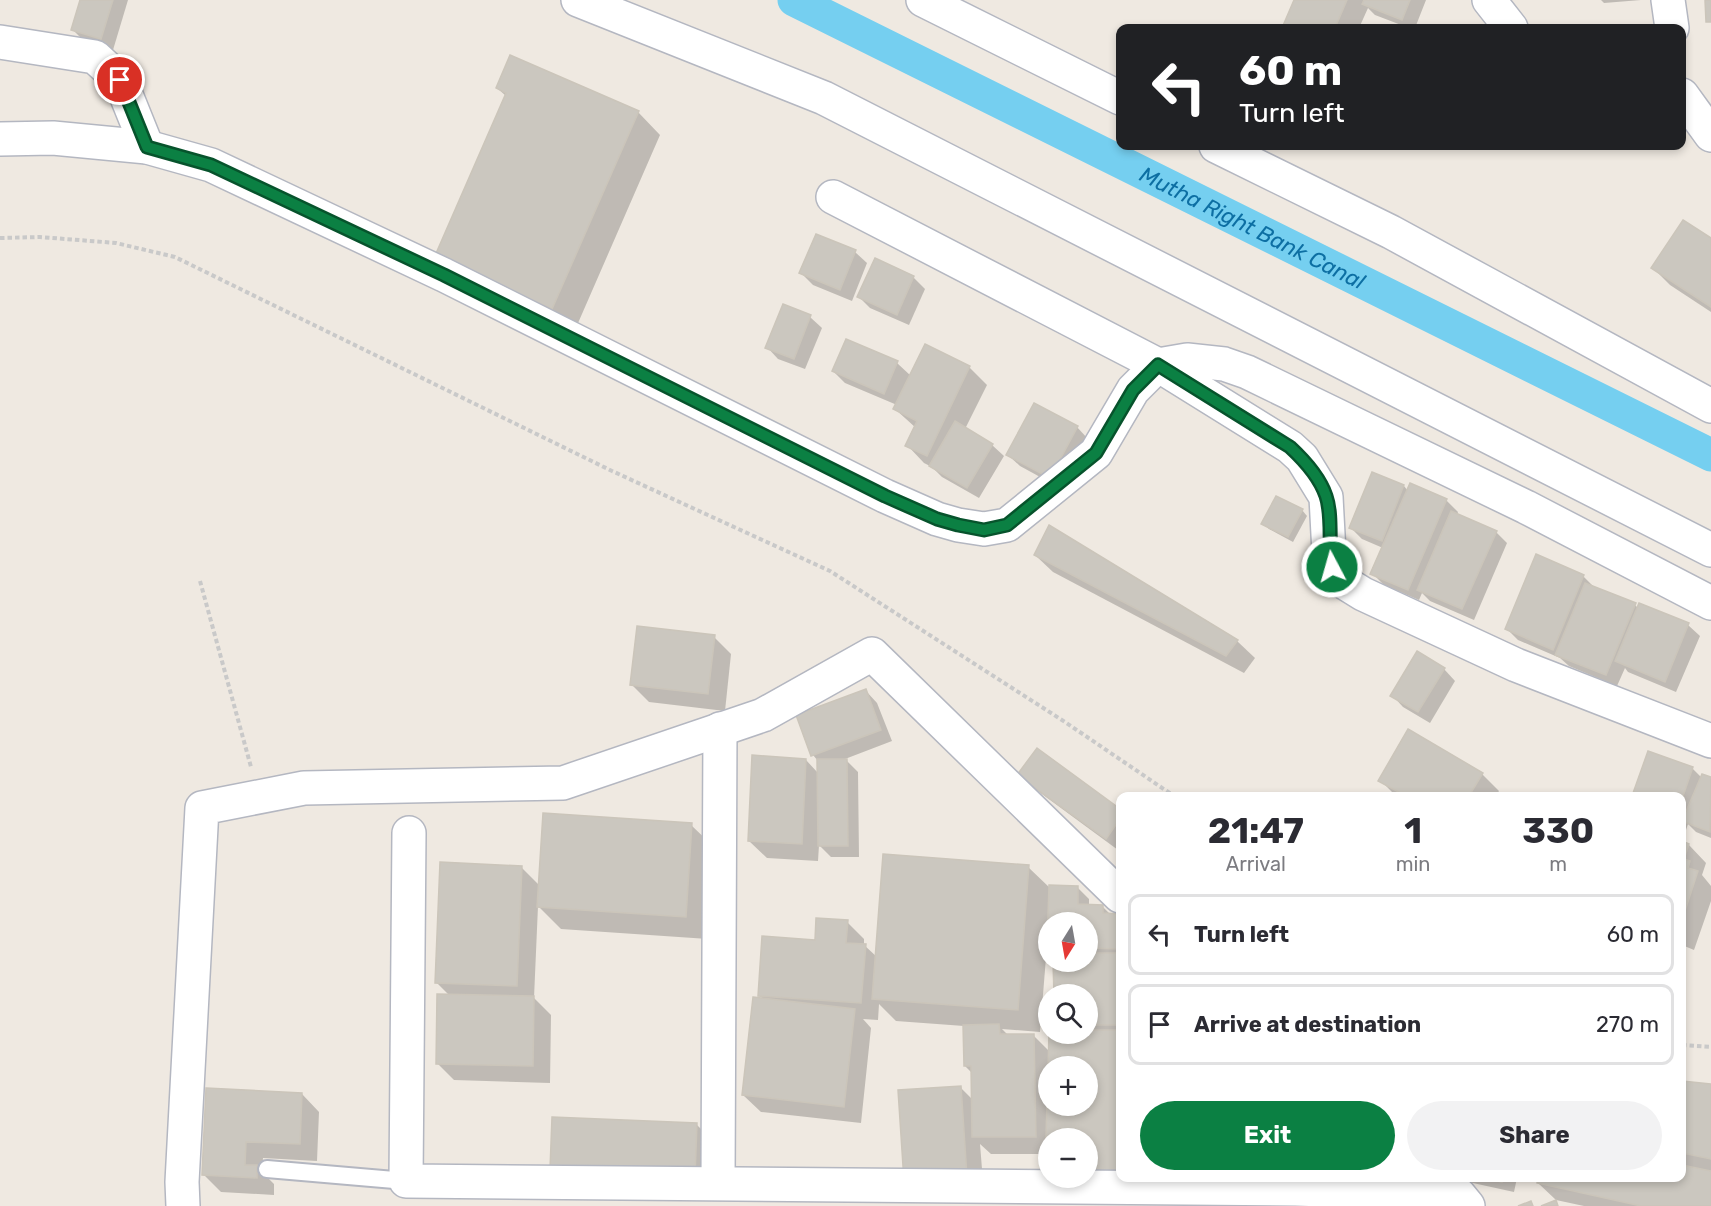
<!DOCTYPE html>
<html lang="en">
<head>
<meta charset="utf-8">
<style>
  :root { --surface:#fff; --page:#f2f2f3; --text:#2b2b33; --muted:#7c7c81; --line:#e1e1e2; --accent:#0b8043 }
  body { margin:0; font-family:Rubik,sans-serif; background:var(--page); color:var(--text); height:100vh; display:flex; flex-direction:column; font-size:22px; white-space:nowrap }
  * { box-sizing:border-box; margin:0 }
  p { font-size:20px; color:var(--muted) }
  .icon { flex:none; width:33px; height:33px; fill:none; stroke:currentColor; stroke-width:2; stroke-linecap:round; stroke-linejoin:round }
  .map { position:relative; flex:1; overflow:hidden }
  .details { position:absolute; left:1116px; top:792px; width:570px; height:390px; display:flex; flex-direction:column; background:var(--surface); border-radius:12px; box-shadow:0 3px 9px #0003 }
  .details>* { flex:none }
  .top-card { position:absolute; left:1116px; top:24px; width:570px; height:126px; border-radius:12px; box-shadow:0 3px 9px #0003; background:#202124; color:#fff; overflow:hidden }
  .needle { width:39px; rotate:191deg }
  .buttons { position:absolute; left:1038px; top:912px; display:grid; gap:12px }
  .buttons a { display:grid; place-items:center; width:60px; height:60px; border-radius:50%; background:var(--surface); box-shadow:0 3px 9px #0003; font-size:30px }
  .pin { position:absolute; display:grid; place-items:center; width:51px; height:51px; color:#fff; margin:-26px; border:3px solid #fff; border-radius:50%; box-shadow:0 2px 6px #0007 }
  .me { position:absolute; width:66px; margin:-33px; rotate:354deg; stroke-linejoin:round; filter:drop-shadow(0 0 4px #0008) }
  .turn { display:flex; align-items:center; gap:21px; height:126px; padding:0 24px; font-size:27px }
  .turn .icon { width:78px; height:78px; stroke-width:2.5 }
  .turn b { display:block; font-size:42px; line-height:51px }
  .eta { display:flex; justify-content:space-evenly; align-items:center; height:102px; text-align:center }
  .eta b { font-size:36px; font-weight:700; line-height:42px }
  .cta { display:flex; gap:12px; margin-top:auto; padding:12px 24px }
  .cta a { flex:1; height:69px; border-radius:36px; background:var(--accent); color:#fff; font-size:24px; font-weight:700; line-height:69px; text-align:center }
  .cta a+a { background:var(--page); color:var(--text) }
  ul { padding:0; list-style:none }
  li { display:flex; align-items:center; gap:18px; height:81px; margin:0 12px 9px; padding:0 12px; border:3px solid var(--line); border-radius:12px }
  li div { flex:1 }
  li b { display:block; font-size:22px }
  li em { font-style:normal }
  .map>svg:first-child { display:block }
  .shadow { fill:#0003; fill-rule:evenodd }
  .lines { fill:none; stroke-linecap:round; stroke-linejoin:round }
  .canal { stroke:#75cff0; stroke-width:33 }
  .building { fill:#cbc7bf; stroke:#cbc5ba; stroke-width:1.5; fill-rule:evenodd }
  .lane-casing { stroke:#b4b7c1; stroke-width:20 }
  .street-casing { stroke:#b4b7c1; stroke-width:36 }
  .secondary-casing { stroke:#b4b7c1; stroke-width:36 }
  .path { stroke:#c9c9c9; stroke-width:4; stroke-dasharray:4.5 3; stroke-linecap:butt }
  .lane { stroke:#fff; stroke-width:16 }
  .street { stroke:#fff; stroke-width:33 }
  .secondary { stroke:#fff; stroke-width:33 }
  .route-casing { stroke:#07532c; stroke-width:15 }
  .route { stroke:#0b8043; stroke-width:10 }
  .labels { text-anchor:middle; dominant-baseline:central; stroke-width:4.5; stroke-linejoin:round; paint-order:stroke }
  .water-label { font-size:22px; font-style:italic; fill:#0d6fa3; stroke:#fff }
</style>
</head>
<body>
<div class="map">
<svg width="1711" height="1206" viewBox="0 0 1711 1206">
  <rect width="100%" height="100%" fill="#efe9e1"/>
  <g class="shadow">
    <polygon points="82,0 128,0 113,50 84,41 73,30"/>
    <polygon points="1295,0 1426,0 1415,28 1409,28 1375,15 1368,8 1359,28 1283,28"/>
    <polygon points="1601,0 1641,0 1604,3"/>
    <polygon points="497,88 638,112 660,135 575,330 459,280 506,96"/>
    <polygon points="816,236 855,252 867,263 852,301 813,285 801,273"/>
    <polygon points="1711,240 1711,312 1670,285 1653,268"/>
    <polygon points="875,260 914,278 925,289 909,325 870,308 859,297"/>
    <polygon points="810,317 822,328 805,369 778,359 767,347"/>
    <polygon points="897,363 911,376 969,367 987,385 965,429 992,445 1004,456 979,498 942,477 932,467 924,463 907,445 916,428 895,409 897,405 845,383 833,371"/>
    <polygon points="1077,427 1088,439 1062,489 1020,466 1008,455"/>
    <polygon points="1373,474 1404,486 1408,491 1446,500 1458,512 1457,515 1496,532 1507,543 1474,620 1430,601 1422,593 1419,600 1384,585 1372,573 1383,548 1362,539 1351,528"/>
    <polygon points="1302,510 1307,516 1293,542 1269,529 1263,524"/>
    <polygon points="1050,527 1237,641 1255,658 1244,673 1053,572 1035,555"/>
    <polygon points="1537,556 1583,576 1596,589 1635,605 1638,608 1688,625 1700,636 1676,692 1628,672 1625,668 1617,686 1569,666 1560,658 1518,640 1506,628"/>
    <polygon points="714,637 731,654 725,711 649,702 632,685"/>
    <polygon points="1444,669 1455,681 1430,723 1403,707 1392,695"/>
    <polygon points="866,691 877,703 892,741 845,759 858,772 859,857 831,857 819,845 818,861 767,858 749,841 806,760 818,773 818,761 813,755"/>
    <polygon points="1037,750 1120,810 1120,846 1118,850 1031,786 1019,775"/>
    <polygon points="1649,753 1692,768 1702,778 1703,776 1711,779 1711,838 1696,832 1688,824 1685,833 1682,832 1682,796 1634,796"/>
    <polygon points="1482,774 1499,791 1496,796 1396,796 1380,780"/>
    <polygon points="691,825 714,847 708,939 561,929 538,906 534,998 551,1015 550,1083 454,1080 437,1063 450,996 436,982 521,867 540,886"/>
    <polygon points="1682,843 1689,845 1706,863 1702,875 1711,886 1711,901 1694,950 1682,945"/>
    <path d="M1028,867L1050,888L1077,887L1089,899V906H1102L1111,915H1117L1120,918V1178H1088V1138H1048V1172L1047,1170V1154H991L980,1144L984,1194L906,1181L960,1087L973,1100L972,1073L965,1066L964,1026L896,1021L879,1004L878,1020L863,1019L871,1028L861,1123L761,1112L743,1095L764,1000L759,995L816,942L847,922L864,939V945L877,957ZM1048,922H1088V962H1055V994H1088V1034H1050V1052L1033,1035L1009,1036L1002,1029L1040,1032L1047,945L1048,947ZM1048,1066H1088V1106H1048Z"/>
    <polygon points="1682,1082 1711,1086 1711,1206 1584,1206 1556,1200 1538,1183 1540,1178 1682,1178"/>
    <polygon points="302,1094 319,1112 317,1161 263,1158 262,1172 274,1184 274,1195 221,1192 204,1175"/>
    <polygon points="696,1124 714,1142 712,1192 569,1187"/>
    <polygon points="1450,1178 1517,1178 1514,1192"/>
  </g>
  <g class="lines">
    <path class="canal" id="s1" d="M794,0L1711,455"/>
  </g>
  <g class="building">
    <polygon points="80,0 113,0 101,39 71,30"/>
    <polygon points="1294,0 1347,0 1335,28 1282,28"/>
    <polygon points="1364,0 1410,0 1402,20 1362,4"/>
    <polygon points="1705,0 1711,0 1711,22 1706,22"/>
    <polygon points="510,55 639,111 552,309 434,258 506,93 496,88"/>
    <polygon points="1683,220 1711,238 1711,307 1651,268"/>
    <polygon points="816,234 856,250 840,290 799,273"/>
    <polygon points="875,258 914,276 897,315 857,297"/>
    <polygon points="783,304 811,315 794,359 765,348"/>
    <polygon points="846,339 898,361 884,394 832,371"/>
    <polygon points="925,344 970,366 927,456 905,446 917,421 893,409"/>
    <polygon points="1034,403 1078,426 1050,478 1006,455"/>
    <polygon points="955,421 993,444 967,488 929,466"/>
    <polygon points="1372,472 1404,485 1382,541 1349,528"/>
    <polygon points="1410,483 1447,499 1408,590 1370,574"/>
    <polygon points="1276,496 1303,509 1288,537 1261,524"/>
    <polygon points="1451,511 1497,531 1462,609 1417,590"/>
    <polygon points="1049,525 1238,640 1226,656 1034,555"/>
    <polygon points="1536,554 1584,575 1553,650 1505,629"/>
    <polygon points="1585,583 1636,603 1606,675 1555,655"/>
    <polygon points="1639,603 1689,623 1665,682 1615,661"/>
    <polygon points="637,626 715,635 708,694 630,685"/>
    <polygon points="1417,651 1445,668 1418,712 1390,696"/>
    <polygon points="866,689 881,730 811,756 796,715"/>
    <polygon points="1408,729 1483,773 1469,796 1406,796 1378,781"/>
    <polygon points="1037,748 1120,809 1120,819 1106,839 1017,775"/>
    <polygon points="1648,751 1693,767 1682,799 1682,796 1632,796"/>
    <polygon points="752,755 806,759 802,844 748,841"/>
    <polygon points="817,759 847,759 848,846 818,846"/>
    <polygon points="1702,774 1711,777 1710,832 1682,821"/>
    <polygon points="543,813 692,823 686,917 537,907"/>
    <polygon points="1682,841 1689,844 1684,859 1690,861 1688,868 1698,871 1682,920"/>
    <polygon points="883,854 1029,865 1018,1010 872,999"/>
    <polygon points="440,862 522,866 517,986 435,983"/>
    <polygon points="1049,885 1078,886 1078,904 1103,905 1103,913 1118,914 1117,929 1120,929 1120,949 1088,948 1088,922 1048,922 1048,947 1047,947"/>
    <polygon points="816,918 848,920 846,943 866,944 861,1003 758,996 762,936 815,940"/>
    <polygon points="1088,953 1120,953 1120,1025 1088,1025 1088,994 1054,994 1053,962 1088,962"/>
    <polygon points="437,994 534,996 533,1066 436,1064"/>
    <polygon points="753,997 855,1009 844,1107 742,1095"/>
    <polygon points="999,1024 1000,1034 1034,1034 1036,1137 972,1137 971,1066 964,1066 963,1025"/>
    <path d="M1088,1030H1120V1173L1088,1172V1138H1048V1171L1045,1170L1049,1034H1088ZM1048,1066H1088V1106H1048Z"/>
    <polygon points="1682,1081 1711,1084 1711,1159 1682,1153"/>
    <polygon points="961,1086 967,1177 904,1181 898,1090"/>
    <polygon points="206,1088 302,1093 300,1144 246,1142 245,1165 257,1165 257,1178 202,1175"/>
    <polygon points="552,1117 697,1123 695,1176 550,1170"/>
    <polygon points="1682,1165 1711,1171 1711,1206 1641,1206 1537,1183 1538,1178 1682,1178"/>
    <polygon points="1484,1178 1503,1178 1502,1182"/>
    <polygon points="1556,1200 1558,1206 1541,1206"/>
    <polygon points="1531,1201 1533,1206 1518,1206"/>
  </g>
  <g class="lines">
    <defs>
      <polyline id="lane" points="267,1169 406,1181"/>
      <g id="street">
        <polyline points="578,0 824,98 1711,550"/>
        <polyline points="923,0 1120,98"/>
        <polyline points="1489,0 1511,28"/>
        <polyline points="0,42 95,57 120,80 147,147"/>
        <polyline points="0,139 53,138 147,147 211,165 444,275 885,496 937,519 958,525 984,529 1007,525 1096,453 1133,390 1158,365 1187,360 1224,364 1247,372 1526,507 1711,603"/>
        <polyline points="1216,146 1391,232 1711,406"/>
        <polyline points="833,197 1158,365 1290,447 1302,458 1326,497 1329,553 1332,567 1342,581 1363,594 1516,665 1711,741"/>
        <polyline points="409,833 406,1181 1296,1189 1459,1195 1468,1206"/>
        <polyline points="718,1183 720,729"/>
        <polyline points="183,1206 182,1182 202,808 304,788 563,783 763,715 872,654 1120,896"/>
      </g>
      <g id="secondary">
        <polyline points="1668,0 1672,28"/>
        <polyline points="1682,95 1711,135"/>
      </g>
    </defs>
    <use href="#lane" class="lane-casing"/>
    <use href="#street" class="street-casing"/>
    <use href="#secondary" class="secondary-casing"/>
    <g class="path">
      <polyline points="0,238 40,237 116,243 175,257 612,471 830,571 1065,722 1174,796"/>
      <polyline points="200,581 251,767"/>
      <polyline points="1682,1045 1711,1047"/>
    </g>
    <use href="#lane" class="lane"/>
    <use href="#street" class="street"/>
    <use href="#secondary" class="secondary"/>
  </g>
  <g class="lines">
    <defs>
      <path id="route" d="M120,80L147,147L211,165L444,275L885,496L937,519L958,525L984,530L1007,525L1096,453L1133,390L1158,365L1290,447C1304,460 1320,478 1326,496C1333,516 1328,545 1332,567"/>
    </defs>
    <use href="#route" class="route-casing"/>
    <use href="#route" class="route"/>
  </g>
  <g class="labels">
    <g class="water-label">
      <text stroke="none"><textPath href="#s1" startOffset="512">Mutha Right Bank Canal</textPath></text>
    </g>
  </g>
</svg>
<div class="buttons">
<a><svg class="needle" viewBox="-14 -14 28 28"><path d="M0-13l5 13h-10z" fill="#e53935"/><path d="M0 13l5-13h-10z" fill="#7c7c81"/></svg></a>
<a><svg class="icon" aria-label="search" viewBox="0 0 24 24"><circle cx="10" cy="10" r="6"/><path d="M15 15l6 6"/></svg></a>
<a>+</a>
<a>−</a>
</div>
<div class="pin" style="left:120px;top:80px;background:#d93025"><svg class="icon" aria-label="arrive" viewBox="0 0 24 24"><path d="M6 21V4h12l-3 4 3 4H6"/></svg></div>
<svg class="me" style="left:1332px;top:567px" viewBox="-20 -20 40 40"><circle r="17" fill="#0b8043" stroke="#fff" stroke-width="3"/><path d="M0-11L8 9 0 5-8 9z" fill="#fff"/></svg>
<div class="top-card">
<div class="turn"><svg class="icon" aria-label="left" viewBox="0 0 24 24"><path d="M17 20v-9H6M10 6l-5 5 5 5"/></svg><div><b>60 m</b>Turn left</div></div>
</div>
<section class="details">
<div class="eta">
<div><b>21:47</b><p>Arrival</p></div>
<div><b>1</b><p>min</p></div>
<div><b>330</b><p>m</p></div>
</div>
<ul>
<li><svg class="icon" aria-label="left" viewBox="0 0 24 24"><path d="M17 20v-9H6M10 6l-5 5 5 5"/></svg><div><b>Turn left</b></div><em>60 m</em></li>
<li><svg class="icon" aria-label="arrive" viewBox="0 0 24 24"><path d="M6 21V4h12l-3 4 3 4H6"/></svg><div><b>Arrive at destination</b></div><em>270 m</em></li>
</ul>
<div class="cta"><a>Exit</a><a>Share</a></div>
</section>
</div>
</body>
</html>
